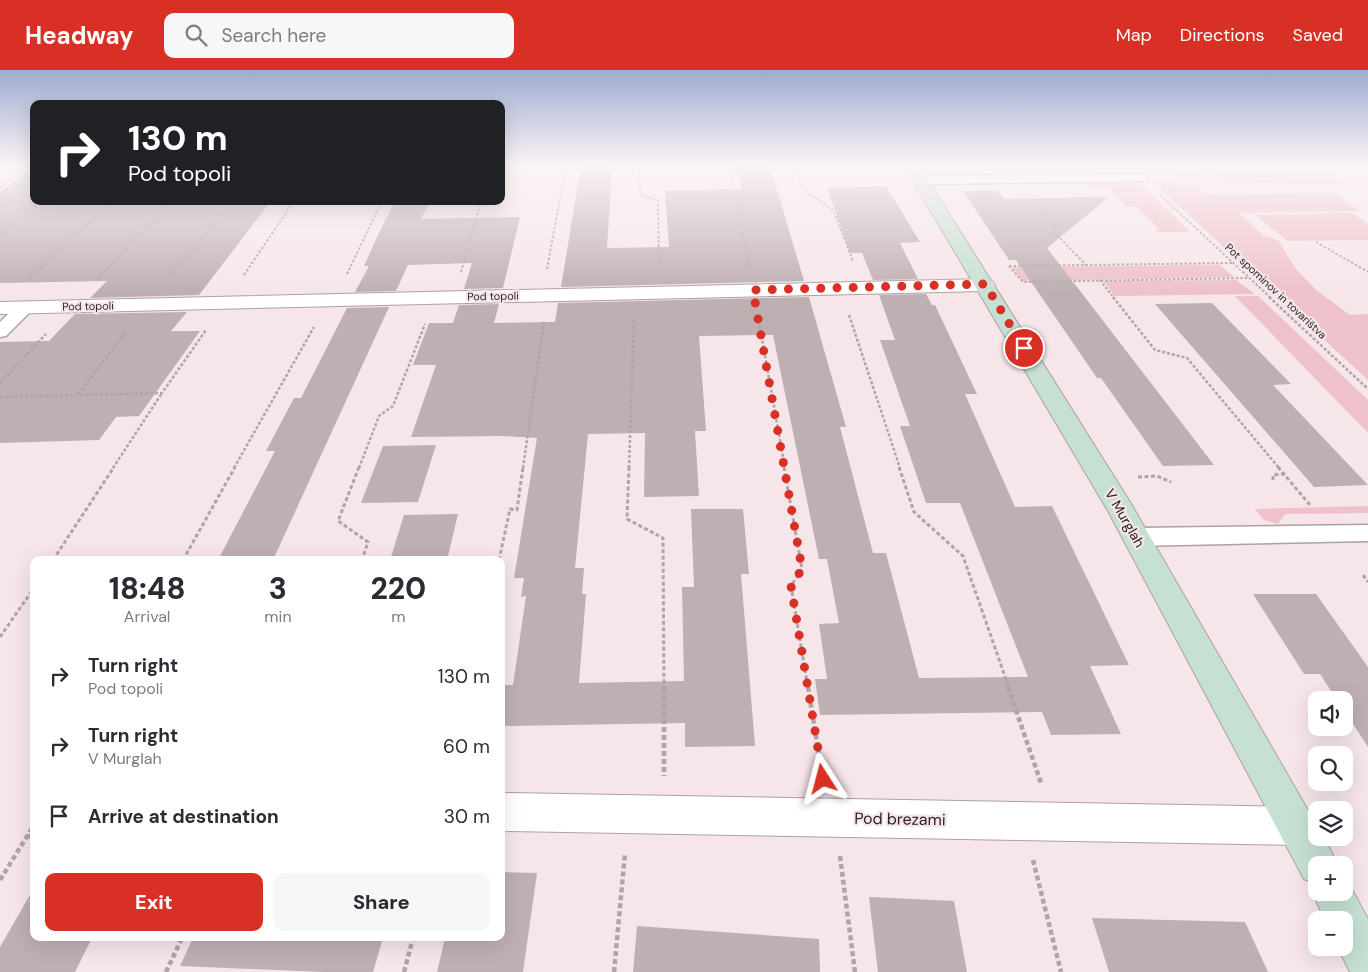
<!DOCTYPE html>
<html lang="en">
<head>
<meta charset="utf-8">
<style>
  :root { --surface:#fff; --page:#f7f7f7; --text:#2b2b33; --muted:#7c7c81; --accent:#d93025 }
  body { margin:0; font-family:"DM Sans",sans-serif; background:var(--page); color:var(--text); height:100vh; display:flex; flex-direction:column; font-size:19px; white-space:nowrap }
  * { box-sizing:border-box; margin:0 }
  p { font-size:16px; color:var(--muted) }
  .icon { flex:none; width:28px; height:28px; fill:none; stroke:currentColor; stroke-width:2; stroke-linecap:round; stroke-linejoin:round }
  .map { position:relative; flex:1; overflow:hidden }
  .side { position:absolute; left:30px; top:486px; width:475px; height:385px; display:flex; flex-direction:column; background:var(--surface); border-radius:10px; box-shadow:0 5px 20px #0002 }
  .side>* { flex:none }
  .guide { position:absolute; left:30px; top:30px; width:475px; height:105px; border-radius:10px; box-shadow:0 5px 20px #0002; background:#202124; color:#fff; overflow:hidden }
  .buttons { position:absolute; left:1308px; top:621px; display:grid; gap:10px }
  .buttons a { display:grid; place-items:center; width:45px; height:45px; border-radius:10px; background:var(--surface); box-shadow:0 5px 20px #0002; font-size:25px }
  .pin { position:absolute; display:grid; place-items:center; width:42px; height:42px; color:#fff; margin:-21px; border:2px solid #fff; border-radius:50%; box-shadow:0 1px 5px #0007 }
  .me { position:absolute; width:55px; margin:-28px; rotate:351deg; stroke-linejoin:round; filter:drop-shadow(0 0 4px #0008) }
  .turn { display:flex; align-items:center; gap:18px; height:105px; padding:0 15px; font-size:22px }
  .turn .icon { width:65px; height:65px; stroke-width:2.5 }
  .turn b { display:block; font-size:35px; line-height:42px }
  .eta { display:flex; justify-content:space-evenly; align-items:center; height:85px; text-align:center }
  .eta b { font-size:30px; font-weight:800; line-height:35px }
  .action { display:flex; gap:10px; margin-top:auto; padding:10px 15px }
  .action a { flex:1; height:58px; border-radius:10px; background:var(--accent); color:#fff; font-size:20px; font-weight:800; line-height:58px; text-align:center }
  .action a+a { background:var(--page); color:var(--text) }
  ul { padding:0; list-style:none }
  li { display:flex; align-items:center; gap:15px; height:70px; padding:0 15px }
  li div { flex:1 }
  li b { display:block; font-size:19px }
  li em { font-style:normal }
  header { display:flex; align-items:center; gap:30px; box-sizing:border-box; height:70px; padding:0 25px; background:var(--accent); color:#fff }
  header strong { font-size:24px }
  nav { display:flex; gap:28px; margin-inline-start:auto; font-size:18px }
  .search { width:350px; height:45px; background:var(--page); display:flex; align-items:center; gap:12px; box-sizing:border-box; padding:0 18px; border-radius:10px; color:var(--muted); font-size:19px }
  .map>svg:first-child { display:block }
  .green { fill:#eec1cb }
  .building { fill:#beafb2 }
  .lines { fill:none; stroke-linecap:round; stroke-linejoin:round }
  .lane-casing { stroke:#afa0a3; stroke-width:3 }
  .street-casing { stroke:#afa0a3; stroke-width:2 }
  .secondary-casing { stroke:#afa0a3; stroke-width:2 }
  .path-far3 { stroke:#b0a4a6; stroke-width:2; stroke-dasharray:2.5 2; stroke-linecap:butt }
  .path-far2 { stroke:#b0a4a6; stroke-width:2.5; stroke-dasharray:3 2; stroke-linecap:butt }
  .path-far1 { stroke:#b0a4a6; stroke-width:3; stroke-dasharray:4 2.5; stroke-linecap:butt }
  .path { stroke:#b0a4a6; stroke-width:4.5; stroke-dasharray:5 3; stroke-linecap:butt }
  .lane { fill:#fff; fill-rule:evenodd }
  .street { fill:#fff; fill-rule:evenodd }
  .secondary { fill:#c6e1d3; fill-rule:evenodd }
  .route { stroke:#d93025; stroke-width:9; stroke-dasharray:0 16.2 }
  .labels { text-anchor:middle; dominant-baseline:central; stroke-width:4.5; stroke-linejoin:round; paint-order:stroke }
  .far-street-label { font-size:11px; fill:#2b2526; stroke:#f6e6e9 }
  .street-label { font-size:14px; fill:#2b2526; stroke:#f6e6e9 }
  .near-street-label { font-size:16px; fill:#2b2526; stroke:#f6e6e9 }
</style>
</head>
<body>
<header>
<strong>Headway</strong>
<div class="search"><svg class="icon" aria-label="search" viewBox="0 0 24 24"><circle cx="10" cy="10" r="6"/><path d="M15 15l6 6"/></svg>Search here</div>
<nav><a>Map</a><a>Directions</a><a>Saved</a></nav>
</header>
<div class="map">
<svg width="1368" height="902" viewBox="0 0 1368 902">
  <rect width="100%" height="100%" fill="#f6e6e9"/>
  <g class="green">
    <polygon points="1135,96 1185,96 1198,107 1142,102"/>
    <polygon points="1205,96 1322,96 1346,116 1219,111"/>
    <polygon points="1123,98 1132,106 1091,106 1085,101 1030,101 1029,100"/>
    <polygon points="1136,110 1190,162 1158,162 1155,160 1159,159 1136,137 1127,137 1108,118 1090,118 1082,112"/>
    <polygon points="1152,111 1196,117 1205,123 1217,125 1334,123 1360,141 1239,143 1264,166 1278,170 1296,199 1316,220 1350,245 1368,244 1368,310"/>
    <polygon points="1352,143 1368,154 1368,170 1288,171 1255,145"/>
    <polygon points="1220,195 1234,207 1022,211 1012,197"/>
    <polygon points="1236,210 1255,224 1115,226 1103,211"/>
    <polygon points="1235,226 1258,226 1368,330 1368,363"/>
    <polygon points="1368,436 1368,443 1285,444 1278,454 1264,450 1255,439"/>
  </g>
  <g class="building">
    <polygon points="581,96 612,96 607,178 669,177 665,121 742,119 736,96 770,96 804,211 561,217"/>
    <polygon points="34,97 34,132 271,131 199,225 90,228 107,211 0,213 0,122"/>
    <polygon points="886,116 920,172 900,173 918,209 873,210 862,183 850,183 827,118"/>
    <polygon points="997,120 1004,129 1109,127 1047,178 1214,395 1163,396 1101,308 1097,308 1016,190 1009,190 963,121"/>
    <polygon points="395,131 430,131 421,149 520,147 503,218 464,219 472,193 408,195 396,221 355,222 369,196 364,196 378,165"/>
    <polygon points="926,224 932,235 935,235 977,324 965,324 1015,437 1052,436 1129,595 1090,596 1121,664 1051,665 1042,642 820,645 815,609 827,609 819,554 839,553 827,489 819,489 773,265 699,266 706,361 695,361 699,426 644,427 645,363 588,364 575,498 584,498 582,524 586,524 579,613 684,611 682,517 694,517 691,439 743,439 749,504 741,504 755,676 685,677 685,653 501,656 501,615 513,615 526,526 521,527 524,508 514,508 537,368 502,366 411,367 436,295 413,295 429,253 453,253 459,235 499,234 494,253 555,252 558,233 809,227 846,357 840,357 873,483 886,483 919,608 1028,607 960,433 926,433 900,356 910,356 880,270 895,270 879,225"/>
    <polygon points="1212,233 1291,314 1273,315 1368,415 1314,417 1155,234"/>
    <polygon points="389,237 273,490 218,490 275,381 266,381 294,328 301,328 347,238"/>
    <polygon points="187,242 171,261 200,261 139,346 116,347 99,370 0,373 0,272 49,271 75,244"/>
    <polygon points="436,375 418,432 361,433 383,376"/>
    <polygon points="458,444 447,490 390,490 404,445"/>
    <polygon points="1253,524 1316,524 1368,597 1368,677 1344,640 1344,630 1337,630 1320,604 1304,604"/>
    <polygon points="501,802 537,803 523,902 437,902 445,868 501,868"/>
    <polygon points="34,818 34,868 92,868 75,902 0,902 0,877"/>
    <polygon points="869,827 954,831 967,902 878,902"/>
    <polygon points="1092,848 1245,852 1268,902 1109,902"/>
    <polygon points="637,856 819,869 820,902 633,902"/>
    <polygon points="193,868 383,868 373,902 323,902 180,896"/>
  </g>
  <g class="lines">
    <defs>
      <g id="lane">
        <polygon points="1141,104 1146,105 1147,108 1146,111 920,114 914,110 920,106"/>
        <polygon points="25,232 31,233 33,237 31,241 6,266 0,267 0,252 19,233"/>
        <polygon points="1368,455 1368,471 1137,476 1129,473 1126,467 1129,461 1137,458"/>
      </g>
      <g id="street">
        <polygon points="985,209 992,211 995,215 992,219 985,221 0,244 0,232"/>
        <polygon points="501,723 1298,737 1311,743 1316,758 1311,769 1298,775 501,761"/>
      </g>
      <polygon id="secondary" points="904,96 919,96 1130,432 1316,754 1316,768 1324,768 1338,795 1316,795 1316,822 1344,822 1344,807 1346,808 1368,849 1368,902 1350,902 1338,878 1344,878 1344,850 1325,850 1312,822 1315,814 1304,809 1108,441"/>
    </defs>
    <use href="#lane" class="lane-casing"/>
    <use href="#street" class="street-casing"/>
    <use href="#secondary" class="secondary-casing"/>
    <g class="path-far3">
      <polyline points="639,96 639,114 642,125 658,131 659,196"/>
      <polyline points="729,96 749,195"/>
      <polyline points="795,96 804,120 833,140 853,191"/>
      <polyline points="1197,96 1212,113"/>
      <polyline points="501,98 557,97 565,101 547,199"/>
      <polyline points="0,118 29,96"/>
      <polyline points="1160,125 1271,228"/>
      <polyline points="0,131 34,131"/>
      <polyline points="1038,133 1057,157 1054,162 1086,195"/>
      <polyline points="0,166 42,131"/>
      <polyline points="1316,172 1368,202"/>
      <polyline points="1009,196 1023,212 1248,208"/>
      <polyline points="1009,196 1232,193"/>
      <polyline points="461,202 480,135 474,131"/>
      <polyline points="347,204 382,131"/>
      <polyline points="244,205 294,131"/>
      <polyline points="169,208 233,131"/>
      <polyline points="98,209 171,131"/>
      <polyline points="1100,210 1114,228"/>
      <polyline points="27,211 112,131"/>
    </g>
    <g class="path-far2">
      <polyline points="1113,227 1155,280 1187,288 1279,398"/>
      <polyline points="1269,227 1368,319"/>
      <polyline points="849,245 900,398"/>
      <polyline points="758,246 785,398"/>
      <polyline points="0,313 46,264"/>
      <polyline points="78,324 126,262"/>
      <polyline points="0,327 162,323 206,260"/>
      <polyline points="113,398 162,323"/>
      <polyline points="234,398 314,257"/>
      <polyline points="359,398 379,346 393,336 425,254"/>
      <polyline points="523,398 544,252"/>
      <polyline points="629,398 634,249"/>
    </g>
    <g class="path-far1">
      <polyline points="359,397 338,451 368,472 362,490"/>
      <polyline points="629,397 627,449 663,468 664,618"/>
      <polyline points="784,397 802,499 791,516 808,618"/>
      <polyline points="899,397 914,442 963,486 1009,618"/>
      <polyline points="1278,397 1310,435"/>
      <polyline points="1138,407 1157,406 1171,412"/>
      <polyline points="1273,410 1273,405 1284,404"/>
      <polyline points="53,490 114,397"/>
      <polyline points="183,490 235,397"/>
      <polyline points="499,490 510,439 517,440 523,397"/>
      <polyline points="1363,505 1368,512"/>
      <polyline points="0,567 34,518"/>
    </g>
    <g class="path">
      <polyline points="664,617 664,706"/>
      <polyline points="808,617 823,710"/>
      <polyline points="1008,617 1041,713"/>
      <polyline points="27,766 34,767"/>
      <polyline points="840,786 855,902"/>
      <polyline points="1033,790 1061,902"/>
      <polyline points="0,810 34,755"/>
      <polyline points="166,902 182,868"/>
      <polyline points="404,902 413,868"/>
      <polyline points="614,902 625,783"/>
    </g>
    <use href="#lane" class="lane"/>
    <use href="#street" class="street"/>
    <use href="#secondary" class="secondary"/>
  </g>
  <linearGradient id="sky" x2="0" y2="1"><stop stop-color="#9eacd0"/><stop offset="0.43" stop-color="#fbf4f5"/><stop offset="1" stop-color="#fbf4f5" stop-opacity="0"/></linearGradient>
  <rect width="1368" height="222" fill="url(#sky)"/>
  <g class="lines">
    <polyline class="route" points="823,709 791,516 802,499 753,220 985,214 1024,278"/>
  </g>
  <g class="labels">
    <g class="far-street-label">
      <text transform="translate(1276 221) rotate(43)">Pot spominov in tovarištva</text>
      <text transform="translate(493 226) rotate(-1)">Pod topoli</text>
      <text transform="translate(88 236) rotate(-1)">Pod topoli</text>
    </g>
    <g class="street-label">
      <text transform="translate(1125 448) rotate(60)">V Murglah</text>
    </g>
    <g class="near-street-label">
      <text transform="translate(900 749) rotate(1)">Pod brezami</text>
    </g>
  </g>
</svg>
<div class="buttons">
<a><svg class="icon" aria-label="sound" viewBox="0 0 24 24"><path d="M4 9h4l5-4v14l-5-4H4zM17 9q2 3 0 6"/></svg></a>
<a><svg class="icon" aria-label="search" viewBox="0 0 24 24"><circle cx="10" cy="10" r="6"/><path d="M15 15l6 6"/></svg></a>
<a><svg class="icon" aria-label="layers" viewBox="0 0 24 24"><path d="M12 4l9 5-9 5-9-5zM3 14l9 5 9-5"/></svg></a>
<a>+</a>
<a>−</a>
</div>
<div class="pin" style="left:1024px;top:278px;background:#d93025"><svg class="icon" aria-label="arrive" viewBox="0 0 24 24"><path d="M6 21V4h12l-3 4 3 4H6"/></svg></div>
<svg class="me" style="left:823px;top:709px" viewBox="-20 -20 40 40"><path d="M0-17L14 15 0 8-14 15z" fill="#d93025" stroke="#fff" stroke-width="4"/></svg>
<div class="guide">
<div class="turn"><svg class="icon" aria-label="right" viewBox="0 0 24 24"><path d="M7 20v-9h11M14 6l5 5-5 5"/></svg><div><b>130 m</b>Pod topoli</div></div>
</div>
<section class="side">
<div class="eta">
<div><b>18:48</b><p>Arrival</p></div>
<div><b>3</b><p>min</p></div>
<div><b>220</b><p>m</p></div>
</div>
<ul>
<li><svg class="icon" aria-label="right" viewBox="0 0 24 24"><path d="M7 20v-9h11M14 6l5 5-5 5"/></svg><div><b>Turn right</b><p>Pod topoli</p></div><em>130 m</em></li>
<li><svg class="icon" aria-label="right" viewBox="0 0 24 24"><path d="M7 20v-9h11M14 6l5 5-5 5"/></svg><div><b>Turn right</b><p>V Murglah</p></div><em>60 m</em></li>
<li><svg class="icon" aria-label="arrive" viewBox="0 0 24 24"><path d="M6 21V4h12l-3 4 3 4H6"/></svg><div><b>Arrive at destination</b></div><em>30 m</em></li>
</ul>
<div class="action"><a>Exit</a><a>Share</a></div>
</section>
</div>
</body>
</html>
